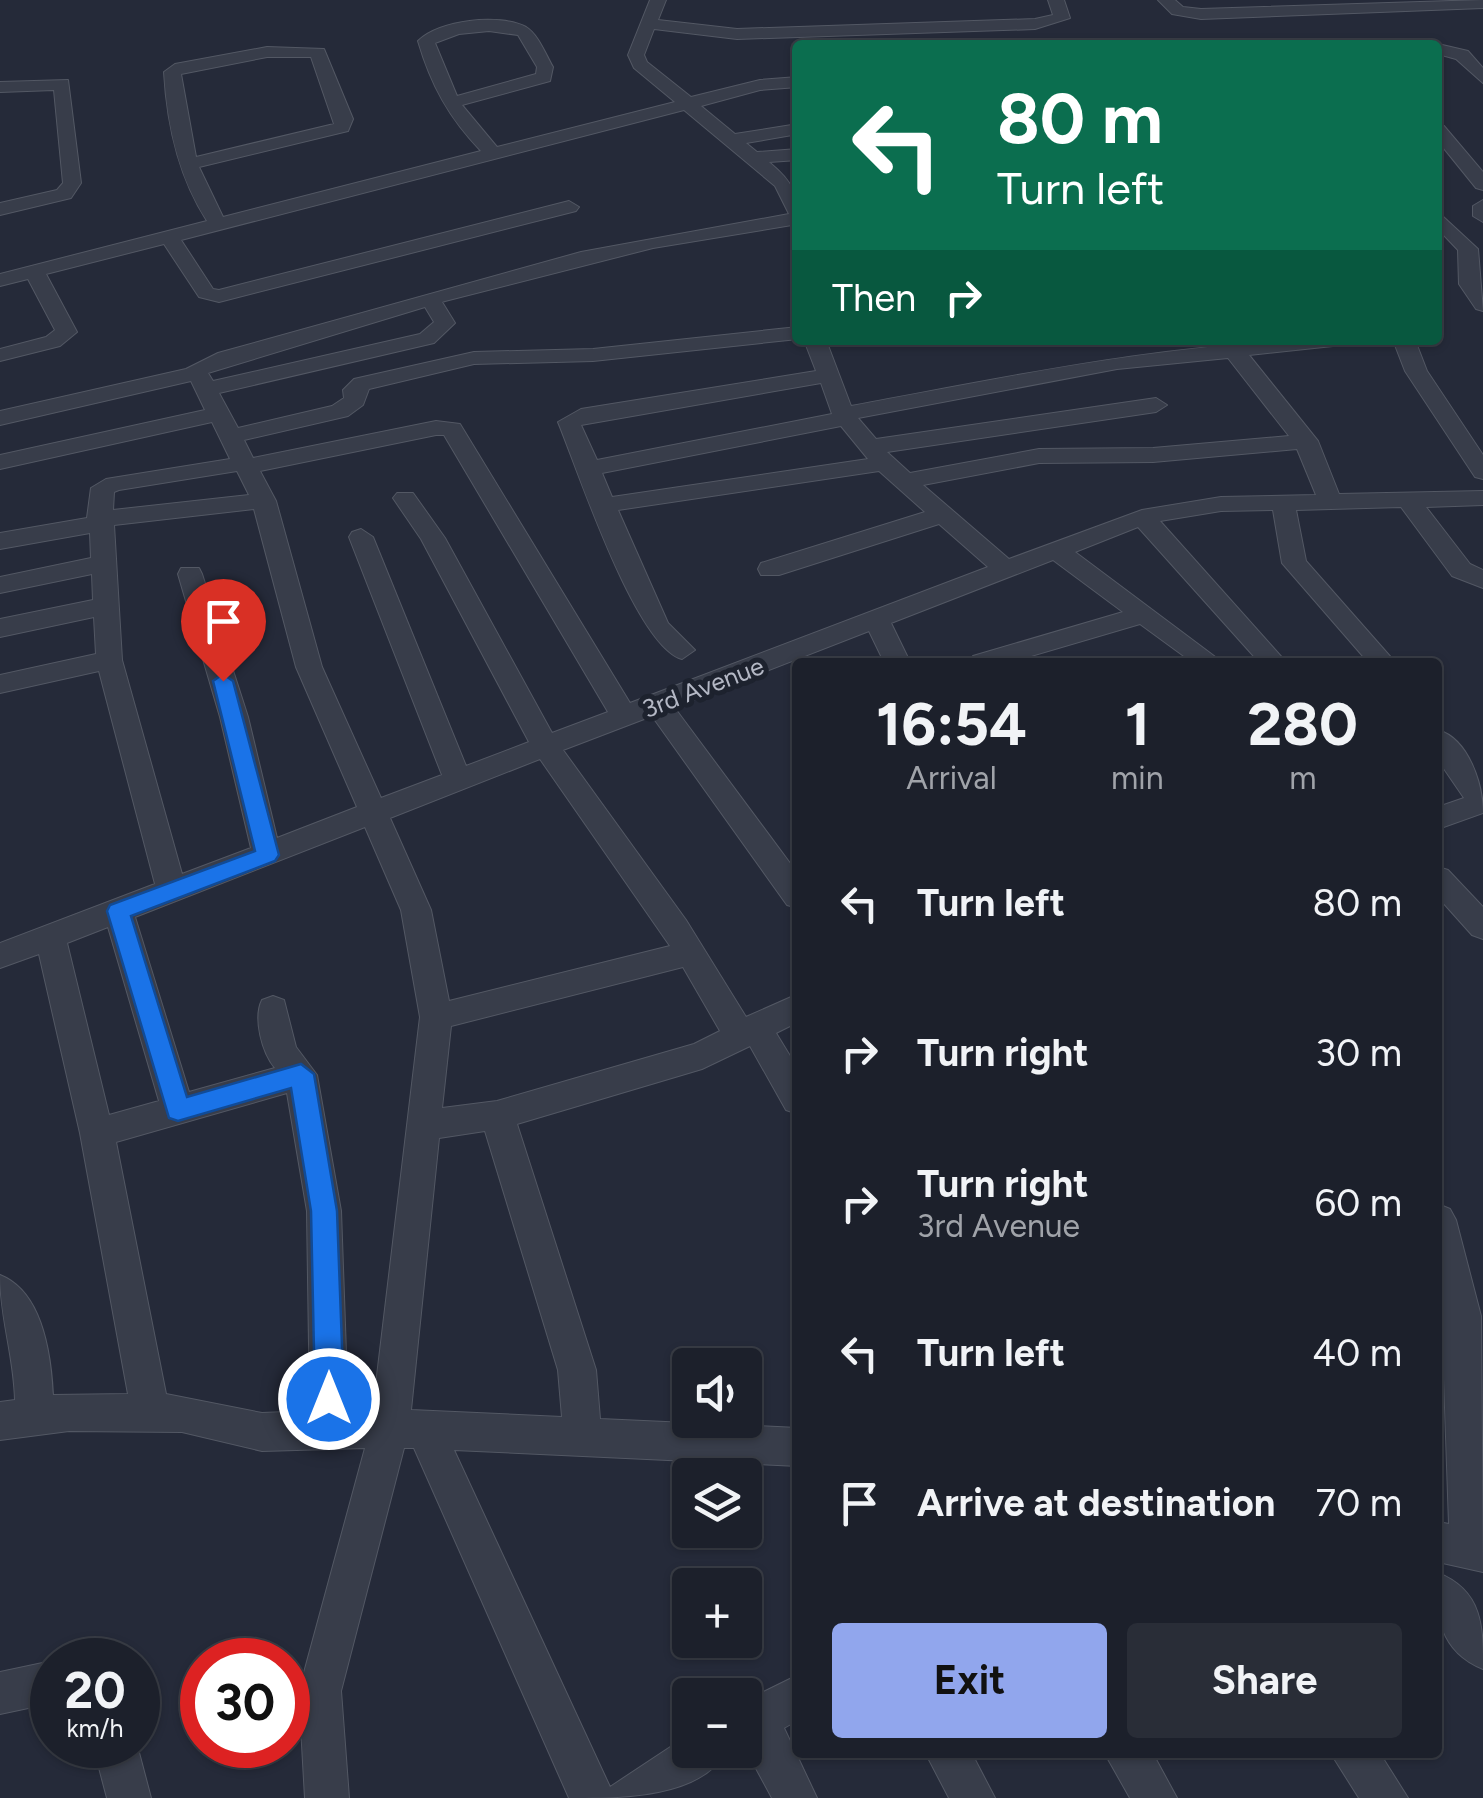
<!DOCTYPE html>
<html lang="en">
<head>
<meta charset="utf-8">
<style>
  :root { --surface:#1c202b; --page:#292d37; --text:#f1f3f6; --muted:#a0a3a9; --line:#3a3e47; --accent:#91a6ed }
  body { margin:0; font-family:Figtree,sans-serif; background:var(--page); color:var(--text); height:100vh; display:flex; flex-direction:column; font-size:38px; white-space:nowrap }
  * { box-sizing:border-box; margin:0 }
  p { font-size:32px; color:var(--muted) }
  .icon { flex:none; width:55px; height:55px; fill:none; stroke:currentColor; stroke-width:2; stroke-linecap:round; stroke-linejoin:round }
  .map { position:relative; flex:1; overflow:hidden }
  .details { position:absolute; left:792px; top:658px; width:650px; height:1100px; display:flex; flex-direction:column; background:var(--surface); border-radius:10px; box-shadow:0 2px 8px #0004,0 0 0 2px var(--line) }
  .details>* { flex:none }
  .top-card { position:absolute; left:792px; top:40px; width:650px; height:305px; border-radius:10px; box-shadow:0 2px 8px #0004,0 0 0 2px var(--line); background:#0b6e4f; color:#fff; overflow:hidden }
  .fabs { position:absolute; left:672px; top:1348px; display:grid; gap:20px }
  .fabs a { display:grid; place-items:center; width:90px; height:90px; border-radius:10px; background:var(--surface); box-shadow:0 2px 8px #0004,0 0 0 2px var(--line); font-size:50px }
  .speed { position:absolute; left:30px; top:1638px; display:flex; gap:20px; font-size:50px; font-weight:700; text-align:center }
  .speed>* { display:grid; place-content:center; width:130px; height:130px; border-radius:50%; background:var(--surface); box-shadow:0 2px 8px #0004,0 0 0 2px var(--line); line-height:1 }
  .speed small { font-size:25px; font-weight:400 }
  .speed .limit { border:15px solid #d22; background:#fff; color:#111 }
  .pin { position:absolute; display:grid; place-items:center; width:85px; height:85px; color:#fff; margin:-102px -42px; border-radius:50% 50% 50% 0; rotate:-45deg; box-shadow:0 0 10px #0007 }
  .pin .icon { rotate:45deg }
  .me { position:absolute; width:110px; margin:-55px; rotate:0deg; stroke-linejoin:round; filter:drop-shadow(0 0 8px #0008) }
  .turn { display:flex; align-items:center; gap:35px; height:210px; padding:0 40px; font-size:45px }
  .turn .icon { width:130px; height:130px; stroke-width:2.5 }
  .turn b { display:block; font-size:70px; line-height:85px }
  .then { display:flex; align-items:center; height:95px; padding:0 40px; background:#0003; gap:20px; font-size:38px }
  .eta { display:flex; justify-content:space-evenly; align-items:center; height:170px; text-align:center }
  .eta b { font-size:60px; font-weight:700; line-height:70px }
  .action { display:flex; gap:20px; margin-top:auto; padding:20px 40px }
  .action a { flex:1; height:115px; border-radius:10px; background:var(--accent); color:#111; font-size:40px; font-weight:700; line-height:115px; text-align:center }
  .action a+a { background:var(--page); color:var(--text) }
  ul { padding:0; list-style:none }
  li { display:flex; align-items:center; gap:30px; height:150px; padding:0 40px }
  li div { flex:1 }
  li b { display:block; font-size:38px }
  li em { font-style:normal }
  .map>svg:first-child { display:block }
  .lines { fill:none; stroke-linecap:round; stroke-linejoin:round }
  .street-casing { stroke:#535864; stroke-width:2 }
  .street { fill:#383d4a; fill-rule:evenodd }
  .route { fill:#1a73e8; stroke:#114b97; stroke-width:2.5 }
  .labels { text-anchor:middle; dominant-baseline:central; stroke-width:10; stroke-linejoin:round; paint-order:stroke }
  .street-label { font-size:25px; fill:#b4b8c5; stroke:#1d222e }
</style>
</head>
<body>
<div class="map">
<svg width="1483" height="1798" viewBox="0 0 1483 1798">
  <rect width="100%" height="100%" fill="#252a39"/>
  <g class="lines">
    <defs>
      <g id="street">
        <path d="M650,0H666L658,20L737,29L1035,19L1053,15L1048,0H1064L1070,18L1035,29L737,39L654,29L644,55L647,62L691,97L760,80L798,77V87L760,90L701,106L735,134L798,124V134L746,143L757,152L798,149V160L769,162C793,182 798,193 798,224L653,248L445,301L442,302L455,323L434,343L219,393L238,428L332,406L344,398L343,390L354,379L474,352L593,349L798,327V339L593,361L474,364L369,389L363,405L348,416L244,440L253,458L436,421L460,424L630,703L988,567L939,524L779,575H761L758,569L761,563L925,512L879,471L618,510L668,623L695,650L682,659C635,646 577,467 558,422L581,409L816,371L804,340H826L851,406C1014,376 1177,340 1344,340L1333,346L1249,355L1318,441L1339,494L1483,491V505L1426,507L1470,564L1483,570V588L1452,576L1401,507L1296,510L1306,561L1395,662H1368L1282,563L1273,510L1221,511L1160,521L1286,662H1259L1138,527L1075,552L1222,662H1192L1140,624L1011,662H969L973,656L1123,612L1053,560L891,623L910,662H884L869,631L674,707L798,874V908L787,905L652,716L563,750L686,920L746,1017L798,994V1022L776,1033L798,1069V1114L786,1110L750,1046L702,1069L517,1124L596,1370L600,1419L798,1428V1466L454,1450L610,1787L690,1734V1750H727C702,1798 622,1798 569,1798L414,1448H404L341,1691L349,1798H305L299,1691L365,1448L262,1451L182,1432L69,1431L0,1440V1402L15,1400C14,1356 0,1318 0,1275C43,1292 51,1355 53,1395L128,1394L80,1133L39,954L0,968V943L155,884L99,671L0,693V675L96,654L94,617L0,637V619L93,600L92,574L0,593V577L91,558L90,533L0,549V533L87,518L91,488L106,479L230,459L212,422L0,469V455L205,410L191,381L0,425V411L186,369L218,353L581,252L789,214L775,186L684,110L181,240L213,289L219,290L569,201L579,207L576,211L219,302L199,297L164,244L46,274L77,332L60,346L0,361V349L46,337L55,330L28,279L0,286V274L207,221C178,176 167,125 164,72L175,64L267,47L324,49L353,119L348,131L199,167L223,217L481,151C449,118 431,85 418,41C439,20 499,13 526,27C538,34 546,55 553,67L550,81L462,105L497,147L675,102L634,68L628,55ZM489,31L518,35L537,67L536,74L457,96L435,43L459,34ZM267,57H311L334,124L196,157L181,74ZM425,307L434,322L420,334L213,381L208,373ZM1228,358L1289,436L1153,448L1039,449L910,473L887,452L1156,412L1167,405L1156,398L876,439L858,418L1117,369ZM821,383L832,414L597,460L581,425ZM841,426L868,459L612,497L602,473ZM436,435H444L608,712L552,733L445,538L413,493H397L393,498L421,539L529,742L466,766L373,537L361,529L352,532L349,537L442,775L381,798L322,667L276,501L260,471ZM1297,449L1316,495L1221,497L1142,510L1009,559L923,485L1039,463L1153,462ZM237,471L249,495L113,510L114,492L119,490ZM254,509L296,667L357,807L277,838L248,717L202,574L199,568H181L178,574L220,717L251,848L182,874L122,660L114,525ZM540,759L670,946L449,1001L431,910L390,818ZM365,827L401,910L420,1017L373,1409L348,1410L341,1211L317,1075L296,1047L284,1000L273,996L262,1000C253,1018 262,1053 275,1068L189,1092L135,917ZM108,927L159,1101L109,1115L67,943ZM683,967L720,1031L694,1044L497,1101L442,1108L451,1026ZM287,1093L307,1211L310,1411L262,1413L166,1394L116,1142ZM485,1131L558,1370L562,1417L411,1410L439,1138Z"/>
        <polygon points="1158,0 1175,0 1183,7 1201,9 1483,0 1483,8 1201,19 1172,14"/>
        <polygon points="1438,44 1468,51 1483,68 1483,83 1456,59 1438,54 1434,45"/>
        <polygon points="68,80 81,183 71,198 0,215 0,203 57,190 63,183 54,90 0,92 0,82"/>
        <polygon points="1438,125 1444,126 1483,172 1483,190 1476,188 1438,141"/>
        <polygon points="1483,200 1483,222 1473,216 1473,206"/>
        <polygon points="1438,212 1478,249 1483,311 1476,309 1459,284 1458,250 1438,229"/>
        <polygon points="1393,340 1415,340 1427,371 1483,455 1483,479 1475,477 1405,371"/>
        <path d="M1438,730C1469,739 1483,785 1483,813L1438,829V807L1464,798L1438,760Z"/>
        <polygon points="1438,867 1448,870 1483,907 1483,939 1472,935 1438,897"/>
        <polygon points="1438,1204 1450,1209 1456,1220 1481,1316 1483,1572 1438,1562 1438,1522 1449,1524"/>
        <path d="M1438,1573C1483,1591 1483,1627 1483,1669C1439,1651 1435,1614 1438,1573Z"/>
        <polygon points="52,1661 52,1703 0,1714 0,1672"/>
        <polygon points="798,1675 798,1720 784,1728 817,1798 772,1798 745,1748 745,1701"/>
        <polygon points="93,1745 137,1745 151,1798 107,1798"/>
        <polygon points="925,1752 971,1752 995,1798 949,1798"/>
        <polygon points="1104,1752 1152,1752 1177,1798 1130,1798"/>
        <polygon points="1330,1752 1379,1752 1408,1798 1359,1798"/>
      </g>
    </defs>
    <use href="#street" class="street-casing"/>
    <use href="#street" class="street"/>
  </g>
  <polygon class="route" points="223,674 233,681 279,855 275,861 131,916 187,1097 301,1064 314,1074 337,1211 344,1399 339,1409 329,1413 319,1409 315,1399 311,1211 291,1088 178,1121 169,1118 107,911 110,905 255,851 213,681"/>
  <g class="labels">
    <g class="street-label">
      <text transform="translate(703 687) rotate(-21)">3rd Avenue</text>
    </g>
  </g>
</svg>
<div class="fabs">
<a><svg class="icon" aria-label="sound" viewBox="0 0 24 24"><path d="M4 9h4l5-4v14l-5-4H4zM17 9q2 3 0 6"/></svg></a>
<a><svg class="icon" aria-label="layers" viewBox="0 0 24 24"><path d="M12 4l9 5-9 5-9-5zM3 14l9 5 9-5"/></svg></a>
<a>+</a>
<a>−</a>
</div>
<div class="speed"><div>20<small>km/h</small></div><div class="limit">30</div></div>
<div class="pin" style="left:223px;top:681px;background:#d93025"><svg class="icon" aria-label="arrive" viewBox="0 0 24 24"><path d="M6 21V4h12l-3 4 3 4H6"/></svg></div>
<svg class="me" style="left:329px;top:1399px" viewBox="-20 -20 40 40"><circle r="17" fill="#1a73e8" stroke="#fff" stroke-width="3"/><path d="M0-11L8 9 0 5-8 9z" fill="#fff"/></svg>
<div class="top-card">
<div class="turn"><svg class="icon" aria-label="left" viewBox="0 0 24 24"><path d="M17 20v-9H6M10 6l-5 5 5 5"/></svg><div><b>80 m</b>Turn left</div></div>
<div class="then">Then<svg class="icon" aria-label="right" viewBox="0 0 24 24"><path d="M7 20v-9h11M14 6l5 5-5 5"/></svg></div>
</div>
<section class="details">
<div class="eta">
<div><b>16:54</b><p>Arrival</p></div>
<div><b>1</b><p>min</p></div>
<div><b>280</b><p>m</p></div>
</div>
<ul>
<li><svg class="icon" aria-label="left" viewBox="0 0 24 24"><path d="M17 20v-9H6M10 6l-5 5 5 5"/></svg><div><b>Turn left</b></div><em>80 m</em></li>
<li><svg class="icon" aria-label="right" viewBox="0 0 24 24"><path d="M7 20v-9h11M14 6l5 5-5 5"/></svg><div><b>Turn right</b></div><em>30 m</em></li>
<li><svg class="icon" aria-label="right" viewBox="0 0 24 24"><path d="M7 20v-9h11M14 6l5 5-5 5"/></svg><div><b>Turn right</b><p>3rd Avenue</p></div><em>60 m</em></li>
<li><svg class="icon" aria-label="left" viewBox="0 0 24 24"><path d="M17 20v-9H6M10 6l-5 5 5 5"/></svg><div><b>Turn left</b></div><em>40 m</em></li>
<li><svg class="icon" aria-label="arrive" viewBox="0 0 24 24"><path d="M6 21V4h12l-3 4 3 4H6"/></svg><div><b>Arrive at destination</b></div><em>70 m</em></li>
</ul>
<div class="action"><a>Exit</a><a>Share</a></div>
</section>
</div>
</body>
</html>
